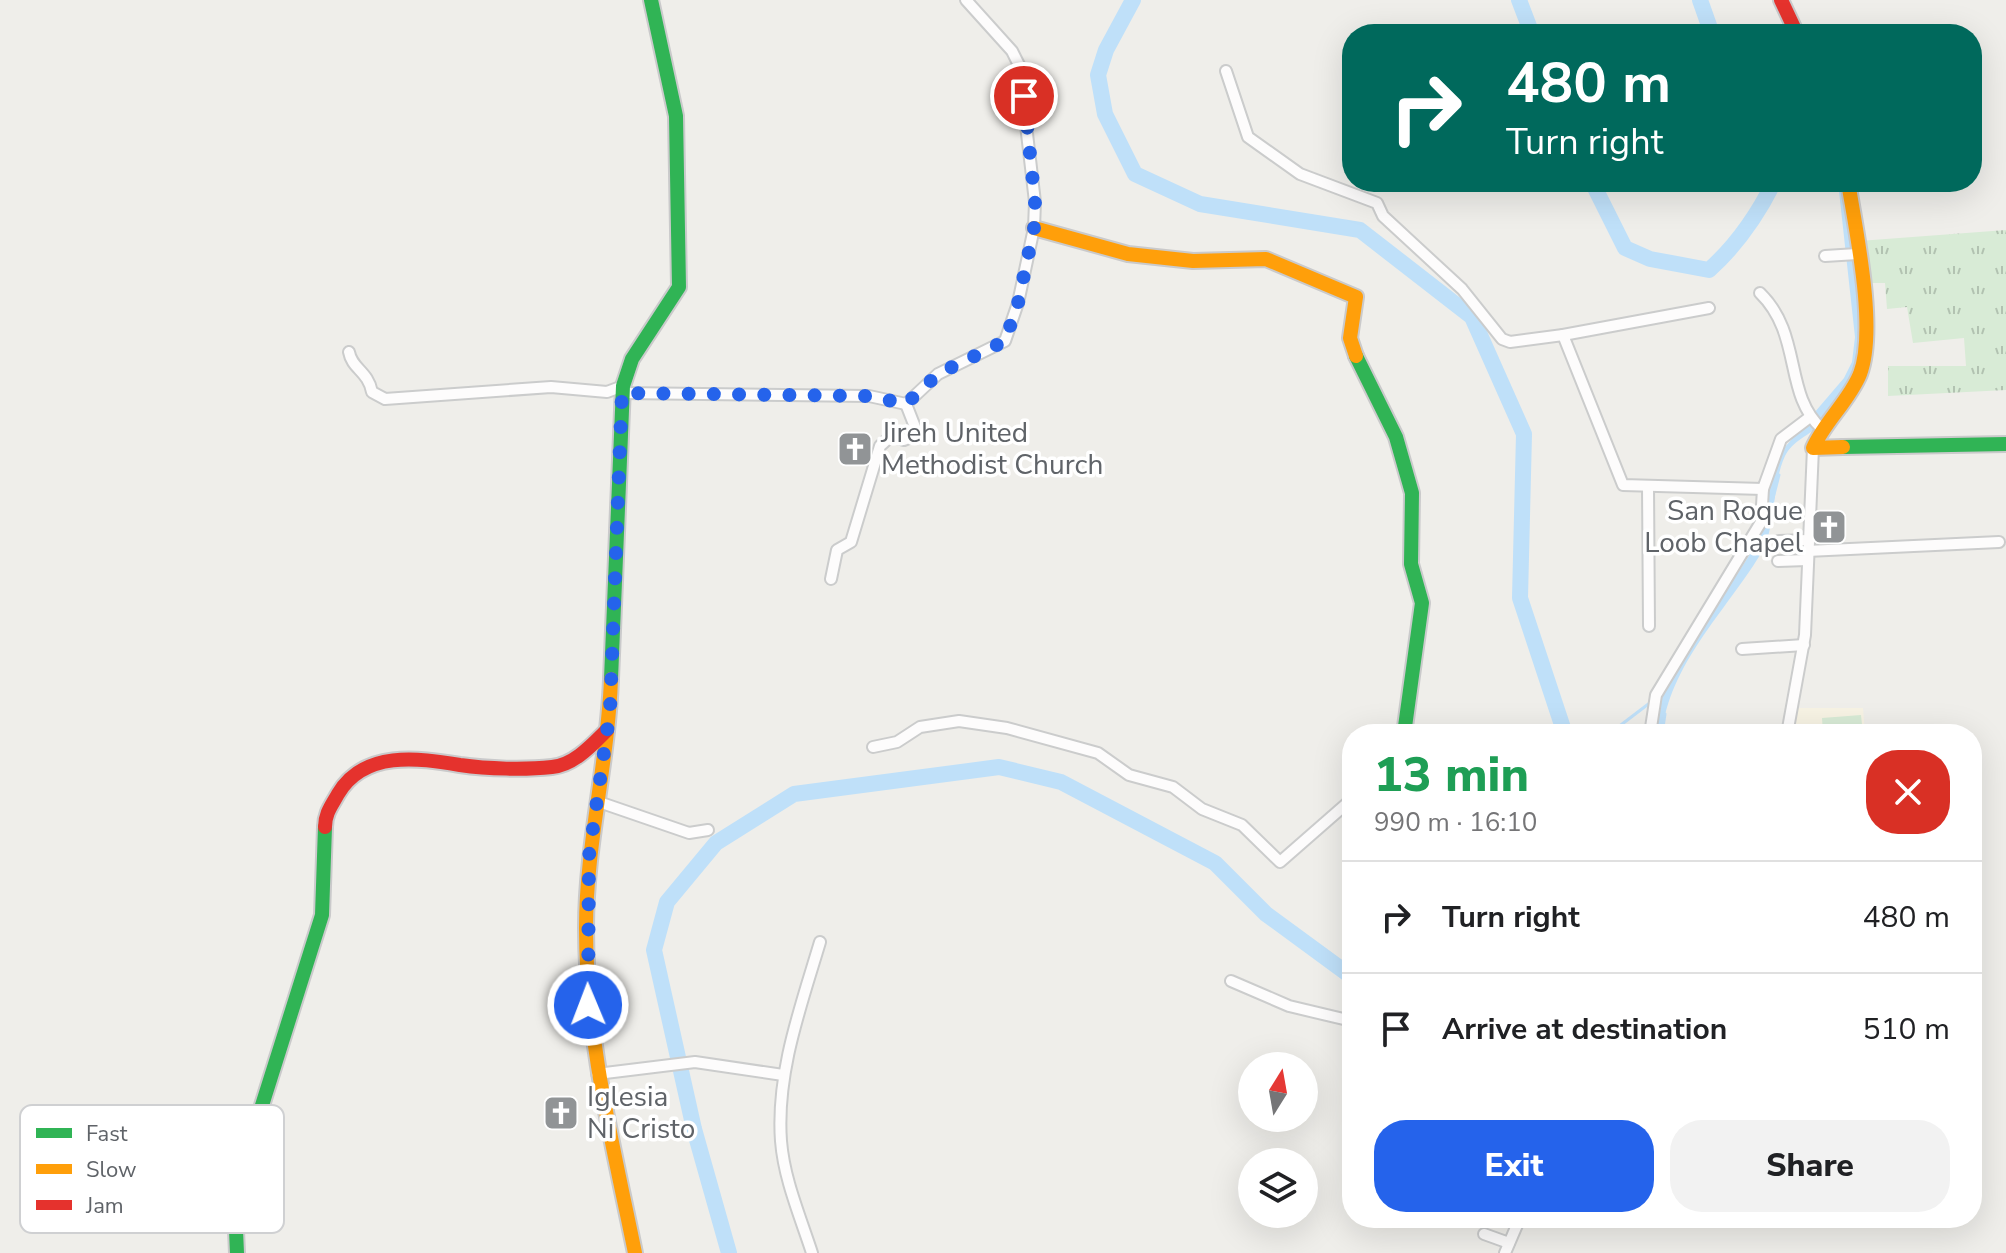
<!DOCTYPE html>
<html lang="en">
<head>
<meta charset="utf-8">
<style>
  :root { --surface:#fff; --page:#f2f2f2; --text:#202124; --muted:#757577; --line:#e0e0e0; --accent:#2563eb }
  body { margin:0; font-family:"Nunito Sans",sans-serif; background:var(--page); color:var(--text); height:100vh; display:flex; flex-direction:column; font-size:30px; white-space:nowrap }
  * { box-sizing:border-box; margin:0 }
  p { font-size:26px; color:var(--muted) }
  .icon { flex:none; width:44px; height:44px; fill:none; stroke:currentColor; stroke-width:2; stroke-linecap:round; stroke-linejoin:round }
  .map { position:relative; flex:1; overflow:hidden }
  .details { position:absolute; left:1342px; top:724px; width:640px; height:504px; display:flex; flex-direction:column; background:var(--surface); border-radius:32px; box-shadow:0 8px 32px #0002 }
  .details>* { flex:none }
  .hud { position:absolute; left:1342px; top:24px; width:640px; height:168px; border-radius:32px; box-shadow:0 8px 32px #0002; background:#00695c; color:#fff; overflow:hidden }
  .needle { width:52px; rotate:11deg }
  .tools { position:absolute; left:1238px; top:1052px; display:grid; gap:16px }
  .tools a { display:grid; place-items:center; width:80px; height:80px; border-radius:50%; background:var(--surface); box-shadow:0 8px 32px #0002; font-size:40px }
  .pin { position:absolute; display:grid; place-items:center; width:68px; height:68px; color:#fff; margin:-34px; border:4px solid #fff; border-radius:50%; box-shadow:0 2px 8px #0007 }
  .me { position:absolute; width:88px; margin:-44px; rotate:359deg; stroke-linejoin:round; filter:drop-shadow(0 0 6px #0008) }
  .turn { display:flex; align-items:center; gap:28px; height:168px; padding:0 32px; font-size:36px }
  .turn .icon { width:104px; height:104px; stroke-width:2.5 }
  .turn b { display:block; font-size:56px; line-height:68px }
  .round { display:grid; place-items:center; flex:none; width:84px; height:84px; border-radius:32px; background:var(--page) }
  .head { display:flex; align-items:center; justify-content:space-between; height:136px; padding:0 32px }
  h1 { font-size:48px; font-weight:800; line-height:60px; color:#1e9e55 }
  .button { display:flex; gap:16px; margin-top:auto; padding:16px 32px }
  .button a { flex:1; height:92px; border-radius:32px; background:var(--accent); color:#fff; font-size:32px; font-weight:800; line-height:92px; text-align:center }
  .button a+a { background:var(--page); color:var(--text) }
  ul { padding:0; list-style:none }
  li { display:flex; align-items:center; gap:24px; height:112px; padding:0 32px; border-top:2px solid var(--line) }
  li div { flex:1 }
  li b { display:block; font-size:30px }
  li em { font-style:normal }
  .map>svg:first-child { display:block }
  .commercial { fill:#f7f3e4 }
  .grass { fill:url(#grass-tufts) }
  .garden { fill:#d8ebd6 }
  .water { fill:#bfe0f9 }
  .lines { fill:none; stroke-linecap:round; stroke-linejoin:round }
  .stream { stroke:#bfe0f9; stroke-width:3 }
  .river { stroke:#bfe0f9; stroke-width:16 }
  .street-casing { stroke:#cbcccc; stroke-width:14 }
  .fast-casing { stroke:#cacacb; stroke-width:18 }
  .slow-casing { stroke:#cacacb; stroke-width:18 }
  .jam-casing { stroke:#cacacb; stroke-width:18 }
  .street { stroke:#fdfcfc; stroke-width:10 }
  .fast { stroke:#30b455; stroke-width:14 }
  .slow { stroke:#ff9f0a; stroke-width:14 }
  .jam { stroke:#e5322d; stroke-width:14 }
  .route { stroke:#2563eb; stroke-width:14; stroke-dasharray:0 25.2 }
  .labels { text-anchor:middle; dominant-baseline:central; stroke-width:7; stroke-linejoin:round; paint-order:stroke }
  .poi-label { font-size:28px; fill:#5f6368; stroke:#fff; text-anchor:start }
  .key { fill:#fff; stroke:#cfd0d2; stroke-width:2 }
  .key-label { font-size:22px; fill:#5f6368 }
</style>
</head>
<body>
<div class="map">
<svg width="2006" height="1253" viewBox="0 0 2006 1253">
  <defs>
    <pattern id="grass-tufts" width="24" height="20" patternUnits="userSpaceOnUse" patternTransform="scale(2)"><rect width="24" height="20" fill="#d8ebd6"/><path d="M3 7l-1-3M5 7V3M7 7l1-3M15 17l-1-3M17 17v-4M19 17l1-3" fill="none" stroke="#b2c2b1"/></pattern>
  </defs>
  <rect width="100%" height="100%" fill="#efeeea"/>
  <polygon class="commercial" points="1796,708 1863,708 1865,734 1791,734"/>
  <polygon class="grass" points="2006,230 2006,390 1888,396 1888,366 1966,366 1964,338 1913,343 1907,307 1887,309 1885,283 1863,283 1859,241"/>
  <polygon class="garden" points="1861,715 1863,734 1823,734 1822,718"/>
  <path class="water" d="M1838,182H1845C1850,225 1873,339 1856,375C1848,391 1833,411 1821,424C1809,436 1793,440 1785,456C1771,486 1777,528 1760,555C1725,612 1669,665 1662,734H1654L1660,695L1759,540L1766,492L1779,454L1844,378L1852,362L1855,337Z"/>
  <g class="lines">
    <g class="stream">
      <polyline points="1771,506 1779,475"/>
      <polyline points="1609,734 1651,702"/>
      <polyline points="1662,734 1665,714"/>
    </g>
    <g class="river">
      <polyline points="1133,0 1106,50 1098,75 1105,114 1135,174 1200,204 1360,230 1472,317 1524,434 1520,598 1565,734"/>
      <polyline points="1519,0 1532,34"/>
      <polyline points="1700,0 1712,34"/>
      <path d="M1592,182L1625,248L1650,259L1709,270C1737,245 1757,216 1774,182"/>
      <polyline points="729,1253 694,1129 654,950 667,902 716,843 794,794 999,767 1061,782 1215,863 1266,914 1352,977"/>
    </g>
    <defs>
      <g id="street">
        <polyline points="1226,71 1248,137 1300,174 1377,203 1383,216 1462,289 1502,339 1510,342 1563,335"/>
        <polyline points="1825,256 1857,254"/>
        <path d="M1760,293C1803,335 1783,394 1822,429"/>
        <polyline points="1709,308 1563,335 1623,485 1763,489 1781,439 1810,417"/>
        <path d="M349,352C352,369 368,371 372,392L385,399L551,387L607,392L623,386"/>
        <polyline points="622,393 869,396 906,404"/>
        <polyline points="1648,486 1649,626"/>
        <polyline points="1779,541 1808,540"/>
        <polyline points="1807,551 1999,542"/>
        <polyline points="1778,561 1807,560"/>
        <polyline points="831,579 837,550 851,542 880,446 891,436 904,440 913,436 915,427 906,404 938,374 1005,341 1018,303 1034,228 1035,202 1019,65 1012,51 966,0"/>
        <polyline points="1742,649 1804,645"/>
        <polyline points="1650,734 1656,695 1761,522 1763,489"/>
        <polyline points="1787,734 1805,635 1813,448"/>
        <polyline points="873,747 897,742 920,727 959,721 1007,728 1098,753 1129,775 1173,787 1202,809 1242,825 1280,862 1352,799"/>
        <polyline points="596,801 689,833 708,830"/>
        <polyline points="1231,981 1289,1006 1352,1021"/>
        <polyline points="597,1074 695,1062 783,1075"/>
        <polyline points="1484,1234 1509,1243"/>
        <path d="M812,1253C800,1216 784,1179 781,1141C776,1073 801,1006 820,942"/>
        <polyline points="1505,1253 1520,1218"/>
      </g>
      <g id="fast">
        <polyline points="1356,356 1396,437 1412,493 1411,564 1422,603 1404,734"/>
        <polyline points="1843,447 2006,444"/>
        <polyline points="611,679 623,386 632,359 679,287 676,116 651,0"/>
        <polyline points="237,1253 235,1208 241,1172 322,915 325,827"/>
      </g>
      <g id="slow">
        <polyline points="1034,228 1128,254 1193,261 1266,259 1356,297 1350,338 1356,356"/>
        <path d="M1843,447L1813,448C1825,421 1849,401 1860,374C1877,329 1856,231 1848,182"/>
        <path d="M611,679C608,763 586,844 586,928C586,1039 613,1145 635,1253"/>
      </g>
      <g id="jam">
        <polyline points="1781,0 1797,34"/>
        <path d="M325,827C325,813 332,805 338,794C364,750 418,758 460,765C488,769 525,770 552,767C574,765 592,745 607,730"/>
      </g>
    </defs>
    <use href="#street" class="street-casing"/>
    <use href="#fast" class="fast-casing"/>
    <use href="#slow" class="slow-casing"/>
    <use href="#jam" class="jam-casing"/>
    <use href="#street" class="street"/>
    <use href="#fast" class="fast"/>
    <use href="#slow" class="slow"/>
    <use href="#jam" class="jam"/>
  </g>
  <g class="lines">
    <polyline class="route" points="588,1005 589,856 610,711 622,393 869,396 906,404 938,374 1005,341 1018,303 1034,228 1035,202 1024,96"/>
  </g>
  <defs>
    <symbol id="church-square" viewBox="-11 -11 22 22"><rect x="-9" y="-9" width="18" height="18" rx="4" fill="#919496" stroke="#fff"/><path d="M-1.2-6h2.4v3.5h3.3v2.4h-3.3V6h-2.4V-.1h-3.3v-2.4h3.3Z" fill="#fff"/></symbol>
  </defs>
  <g fill-rule="evenodd">
    <use href="#church-square" x="835" y="429" width="40" height="40"/>
    <use href="#church-square" x="1809" y="507" width="40" height="40"/>
    <use href="#church-square" x="541" y="1093" width="40" height="40"/>
  </g>
  <g class="labels">
    <g class="poi-label">
      <text x="881" y="433">Jireh United<tspan x="881" dy="32">Methodist Church</tspan></text>
      <text x="1803" y="511" text-anchor="end">San Roque<tspan x="1803" dy="32">Loob Chapel</tspan></text>
      <text x="587" y="1097">Iglesia<tspan x="587" dy="32">Ni Cristo</tspan></text>
    </g>
  </g>
  <rect x="20" y="1105" width="264" height="128" rx="12" class="key"/>
  <rect x="36" y="1128" width="36" height="10" fill="#30b455"/>
  <rect x="36" y="1164" width="36" height="10" fill="#ff9f0a"/>
  <rect x="36" y="1200" width="36" height="10" fill="#e5322d"/>
  <g class="key-label">
    <text x="86" y="1141">Fast</text>
    <text x="86" y="1177">Slow</text>
    <text x="86" y="1213">Jam</text>
  </g>
</svg>
<div class="tools">
<a><svg class="needle" viewBox="-14 -14 28 28"><path d="M0-13l5 13h-10z" fill="#e53935"/><path d="M0 13l5-13h-10z" fill="#757577"/></svg></a>
<a><svg class="icon" aria-label="layers" viewBox="0 0 24 24"><path d="M12 4l9 5-9 5-9-5zM3 14l9 5 9-5"/></svg></a>
</div>
<div class="pin" style="left:1024px;top:96px;background:#d93025"><svg class="icon" aria-label="arrive" viewBox="0 0 24 24"><path d="M6 21V4h12l-3 4 3 4H6"/></svg></div>
<svg class="me" style="left:588px;top:1005px" viewBox="-20 -20 40 40"><circle r="17" fill="#2563eb" stroke="#fff" stroke-width="3"/><path d="M0-11L8 9 0 5-8 9z" fill="#fff"/></svg>
<div class="hud">
<div class="turn"><svg class="icon" aria-label="right" viewBox="0 0 24 24"><path d="M7 20v-9h11M14 6l5 5-5 5"/></svg><div><b>480 m</b>Turn right</div></div>
</div>
<section class="details">
<div class="head"><div><h1>13 min</h1><p>990 m · 16:10</p></div><a class="round" style="background:#d93025;color:#fff"><svg class="icon" aria-label="close" viewBox="0 0 24 24"><path d="M6 6l12 12M18 6L6 18"/></svg></a></div>
<ul>
<li><svg class="icon" aria-label="right" viewBox="0 0 24 24"><path d="M7 20v-9h11M14 6l5 5-5 5"/></svg><div><b>Turn right</b></div><em>480 m</em></li>
<li><svg class="icon" aria-label="arrive" viewBox="0 0 24 24"><path d="M6 21V4h12l-3 4 3 4H6"/></svg><div><b>Arrive at destination</b></div><em>510 m</em></li>
</ul>
<div class="button"><a>Exit</a><a>Share</a></div>
</section>
</div>
</body>
</html>
